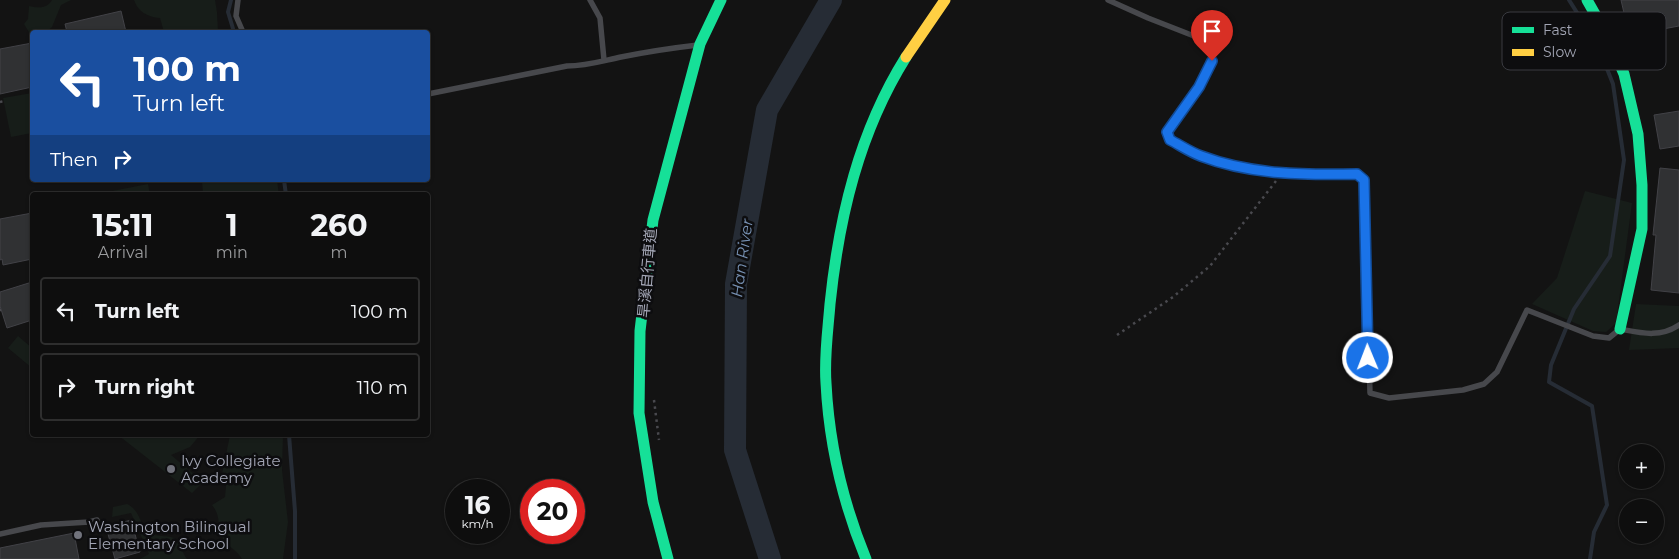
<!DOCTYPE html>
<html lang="en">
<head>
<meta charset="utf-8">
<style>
  :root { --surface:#0e0e0e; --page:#171717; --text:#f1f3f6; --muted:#9b9c9e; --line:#2e2e2e }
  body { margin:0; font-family:Montserrat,"Noto Sans TC",sans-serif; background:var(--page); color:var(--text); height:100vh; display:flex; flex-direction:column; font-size:19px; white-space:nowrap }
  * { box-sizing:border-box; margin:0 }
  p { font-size:16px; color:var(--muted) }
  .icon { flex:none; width:28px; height:28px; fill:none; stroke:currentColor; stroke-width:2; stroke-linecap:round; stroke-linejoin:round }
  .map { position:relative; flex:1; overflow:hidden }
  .drawer { position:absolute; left:30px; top:192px; width:400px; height:245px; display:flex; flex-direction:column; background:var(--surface); border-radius:5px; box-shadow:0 1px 4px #0004,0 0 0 1px var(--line) }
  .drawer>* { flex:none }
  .top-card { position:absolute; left:30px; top:30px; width:400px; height:152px; border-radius:5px; box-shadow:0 1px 4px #0004,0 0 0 1px var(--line); background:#1a4fa0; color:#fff; overflow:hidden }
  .tools { position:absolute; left:1619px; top:444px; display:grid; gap:10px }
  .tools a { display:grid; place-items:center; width:45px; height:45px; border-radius:50%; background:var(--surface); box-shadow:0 1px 4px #0004,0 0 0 1px var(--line); font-size:25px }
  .speed { position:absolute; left:445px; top:479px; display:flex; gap:10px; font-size:25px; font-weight:700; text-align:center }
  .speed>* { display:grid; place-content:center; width:65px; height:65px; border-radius:50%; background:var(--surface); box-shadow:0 1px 4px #0004,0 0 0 1px var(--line); line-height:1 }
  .speed small { font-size:12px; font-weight:400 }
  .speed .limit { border:8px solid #d22; background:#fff; color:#111 }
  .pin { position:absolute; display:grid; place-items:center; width:42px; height:42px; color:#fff; margin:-51px -21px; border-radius:50% 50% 50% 0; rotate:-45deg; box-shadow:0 0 5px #0007 }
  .pin .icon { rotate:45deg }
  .me { position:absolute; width:55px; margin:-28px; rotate:359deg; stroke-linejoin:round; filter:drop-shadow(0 0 4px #0008) }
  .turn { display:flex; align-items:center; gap:18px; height:105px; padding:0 20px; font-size:22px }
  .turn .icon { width:65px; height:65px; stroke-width:2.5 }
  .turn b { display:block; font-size:35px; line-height:42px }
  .then { display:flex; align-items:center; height:48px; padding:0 20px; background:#0003; gap:10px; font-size:19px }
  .eta { display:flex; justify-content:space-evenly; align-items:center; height:85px; text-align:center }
  .eta b { font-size:30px; font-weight:700; line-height:35px }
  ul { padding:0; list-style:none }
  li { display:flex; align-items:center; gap:15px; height:68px; margin:0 10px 8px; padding:0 10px; border:2px solid var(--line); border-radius:5px }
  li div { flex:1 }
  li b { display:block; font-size:19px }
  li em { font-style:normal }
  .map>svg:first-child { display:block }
  .green { fill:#171d19 }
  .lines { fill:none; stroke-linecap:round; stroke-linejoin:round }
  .stream { stroke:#262c35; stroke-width:4 }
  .river { stroke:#262c35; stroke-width:22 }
  .building { fill:#303133; stroke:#424247 }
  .path { stroke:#49494e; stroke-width:2.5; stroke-dasharray:2.5 4; stroke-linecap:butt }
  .lane { stroke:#47484c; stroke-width:5.5 }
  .fast { stroke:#16e098; stroke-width:11 }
  .slow { stroke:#ffcf43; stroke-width:11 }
  .route-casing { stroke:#114b97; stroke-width:12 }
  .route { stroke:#1a73e8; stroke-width:9 }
  .poi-dot { fill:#71737c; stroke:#0d0d0f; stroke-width:2 }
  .labels { text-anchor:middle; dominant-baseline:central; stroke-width:5; stroke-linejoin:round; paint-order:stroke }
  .street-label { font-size:15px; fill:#a3a6b5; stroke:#0d0d0f }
  .poi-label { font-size:15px; fill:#a3a6b5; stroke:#0d0d0f; text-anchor:start }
  .water-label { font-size:16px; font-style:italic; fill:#7791b3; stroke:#0d0d0f }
  .key { fill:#0d0d0f; stroke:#3a3b41; stroke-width:1 }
  .key-label { font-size:14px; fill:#a3a6b5 }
</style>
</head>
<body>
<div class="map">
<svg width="1679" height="559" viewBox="0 0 1679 559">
  <rect width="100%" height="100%" fill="#131313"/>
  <g class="green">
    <path d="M52,0H71L61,5L52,27L46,32H32V37L24,24L28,19L29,6C38,8 47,9 52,0Z"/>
    <path d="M134,0H215L217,12L218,32H164L160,18C148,17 138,12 134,0Z"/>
    <polygon points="32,93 32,133 11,137 3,98"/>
    <polygon points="202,180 277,180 279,195 203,195"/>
    <polygon points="148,184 150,195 108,195 107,192"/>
    <polygon points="1585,191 1632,203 1616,323 1606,332 1593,331 1532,304 1557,278"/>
    <polygon points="1636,304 1679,306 1679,348 1629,350"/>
    <polygon points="18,336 32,348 32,368 8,348"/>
    <polygon points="118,435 200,435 190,447 171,455 203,482 192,493"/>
    <path d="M230,435H283L282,470L288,522L283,559H242C237,550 225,545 221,535C217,523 221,516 212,505L225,497L226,486L222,474Z"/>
    <path d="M127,504C140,510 139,523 148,532C157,539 171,533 178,541C181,544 182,553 187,559H140L149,554L131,513L112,517L113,507Z"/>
  </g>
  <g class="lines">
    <g class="stream">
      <polyline points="231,0 228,12 234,32"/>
      <polyline points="1569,0 1598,46 1613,84 1624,160 1610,256 1574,309 1551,365 1549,382 1592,406 1607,505 1594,532 1590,559"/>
      <polyline points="284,180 286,195"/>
      <polyline points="289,435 295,511 295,559"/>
    </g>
    <polyline class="river" points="770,559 735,450 736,284 767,110 831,0"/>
  </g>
  <g class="building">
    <polygon points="1621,0 1679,0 1679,26 1631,35 1627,13 1624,13"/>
    <polygon points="121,11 126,32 67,32 65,24"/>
    <polygon points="32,43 32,87 0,94 0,49"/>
    <polygon points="1679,111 1679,146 1660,149 1654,115"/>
    <polygon points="1660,168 1679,170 1679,293 1651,290 1656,235 1653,235"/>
    <polygon points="32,213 32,259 3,265 2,259 0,260 0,219"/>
    <polygon points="32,282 32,320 7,328 0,306 0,292"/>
    <polygon points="131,520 140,552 115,559 106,527"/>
    <polygon points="74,533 79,559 0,559 0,548"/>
  </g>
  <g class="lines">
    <g class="path">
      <polyline points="0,102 4,101"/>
      <polyline points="0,310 1,310"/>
      <polyline points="1117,335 1173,297 1210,266 1276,181"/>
      <polyline points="654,400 659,440"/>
    </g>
    <g class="lane">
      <polyline points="238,0 236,16 243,32"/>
      <polyline points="590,0 600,18 604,60"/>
      <path d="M1108,0L1148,18L1217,45C1208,78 1186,104 1167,132L1170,140C1180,145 1190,152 1201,156C1251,175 1305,175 1357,175L1364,180L1370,393L1389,398L1463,390L1484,384L1497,372L1527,310L1593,336L1609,338L1620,329C1641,333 1660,338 1679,325"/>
      <path d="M428,94L567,66C586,66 602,61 621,57C646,52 672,48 698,45"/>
      <polyline points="0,534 41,525 89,522 97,520"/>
    </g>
    <g class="fast">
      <polyline points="1587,0 1608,37 1624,74 1638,134 1642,185 1642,229 1620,329"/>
      <polyline points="668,559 653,502 639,413 640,331 653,220 700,44 721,0"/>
      <path d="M866,559C843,503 829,443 826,383C824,357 828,330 830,304C839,217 859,132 906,57"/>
    </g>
    <polyline class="slow" points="906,57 945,0"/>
  </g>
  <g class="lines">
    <defs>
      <path id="route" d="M1212,61L1199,87L1167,132L1170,140C1180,145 1190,152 1201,156C1251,175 1305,175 1357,174L1364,180L1368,358"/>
    </defs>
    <use href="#route" class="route-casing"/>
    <use href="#route" class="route"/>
  </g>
  <g class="poi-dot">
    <circle cx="171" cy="469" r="5"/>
    <circle cx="78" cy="535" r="5"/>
  </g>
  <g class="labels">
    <g class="street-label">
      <text transform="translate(647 273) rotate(-85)">旱溪自行車道</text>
    </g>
    <g class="poi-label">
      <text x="181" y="460">Ivy Collegiate<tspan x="181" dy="17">Academy</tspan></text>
      <text x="88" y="526">Washington Bilingual<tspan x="88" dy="17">Elementary School</tspan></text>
    </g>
    <g class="water-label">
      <text transform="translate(742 258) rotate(-82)">Han River</text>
    </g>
  </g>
  <rect x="1502" y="12" width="164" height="58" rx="8" class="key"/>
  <rect x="1512" y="27" width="22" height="6" fill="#16e098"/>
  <rect x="1512" y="49" width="22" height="7" fill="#ffcf43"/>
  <g class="key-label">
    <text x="1543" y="35">Fast</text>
    <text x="1543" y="57">Slow</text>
  </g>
</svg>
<div class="tools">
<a>+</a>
<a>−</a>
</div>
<div class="speed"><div>16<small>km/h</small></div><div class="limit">20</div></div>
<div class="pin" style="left:1212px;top:61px;background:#d93025"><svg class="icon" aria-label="arrive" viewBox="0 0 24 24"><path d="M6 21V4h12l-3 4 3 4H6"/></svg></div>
<svg class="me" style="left:1368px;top:358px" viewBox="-20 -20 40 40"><circle r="17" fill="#1a73e8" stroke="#fff" stroke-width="3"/><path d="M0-11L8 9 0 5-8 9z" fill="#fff"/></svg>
<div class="top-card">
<div class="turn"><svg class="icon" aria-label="left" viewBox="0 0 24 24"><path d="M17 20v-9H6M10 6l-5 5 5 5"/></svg><div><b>100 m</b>Turn left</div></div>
<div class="then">Then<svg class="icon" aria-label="right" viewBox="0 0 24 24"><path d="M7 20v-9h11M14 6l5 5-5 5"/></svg></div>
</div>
<section class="drawer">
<div class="eta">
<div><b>15:11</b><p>Arrival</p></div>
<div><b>1</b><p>min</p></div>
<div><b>260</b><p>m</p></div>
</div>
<ul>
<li><svg class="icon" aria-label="left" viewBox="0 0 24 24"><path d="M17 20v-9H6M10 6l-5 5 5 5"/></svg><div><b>Turn left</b></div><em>100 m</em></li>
<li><svg class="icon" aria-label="right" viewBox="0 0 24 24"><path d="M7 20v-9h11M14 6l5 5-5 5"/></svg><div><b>Turn right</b></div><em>110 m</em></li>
</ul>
</section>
</div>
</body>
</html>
